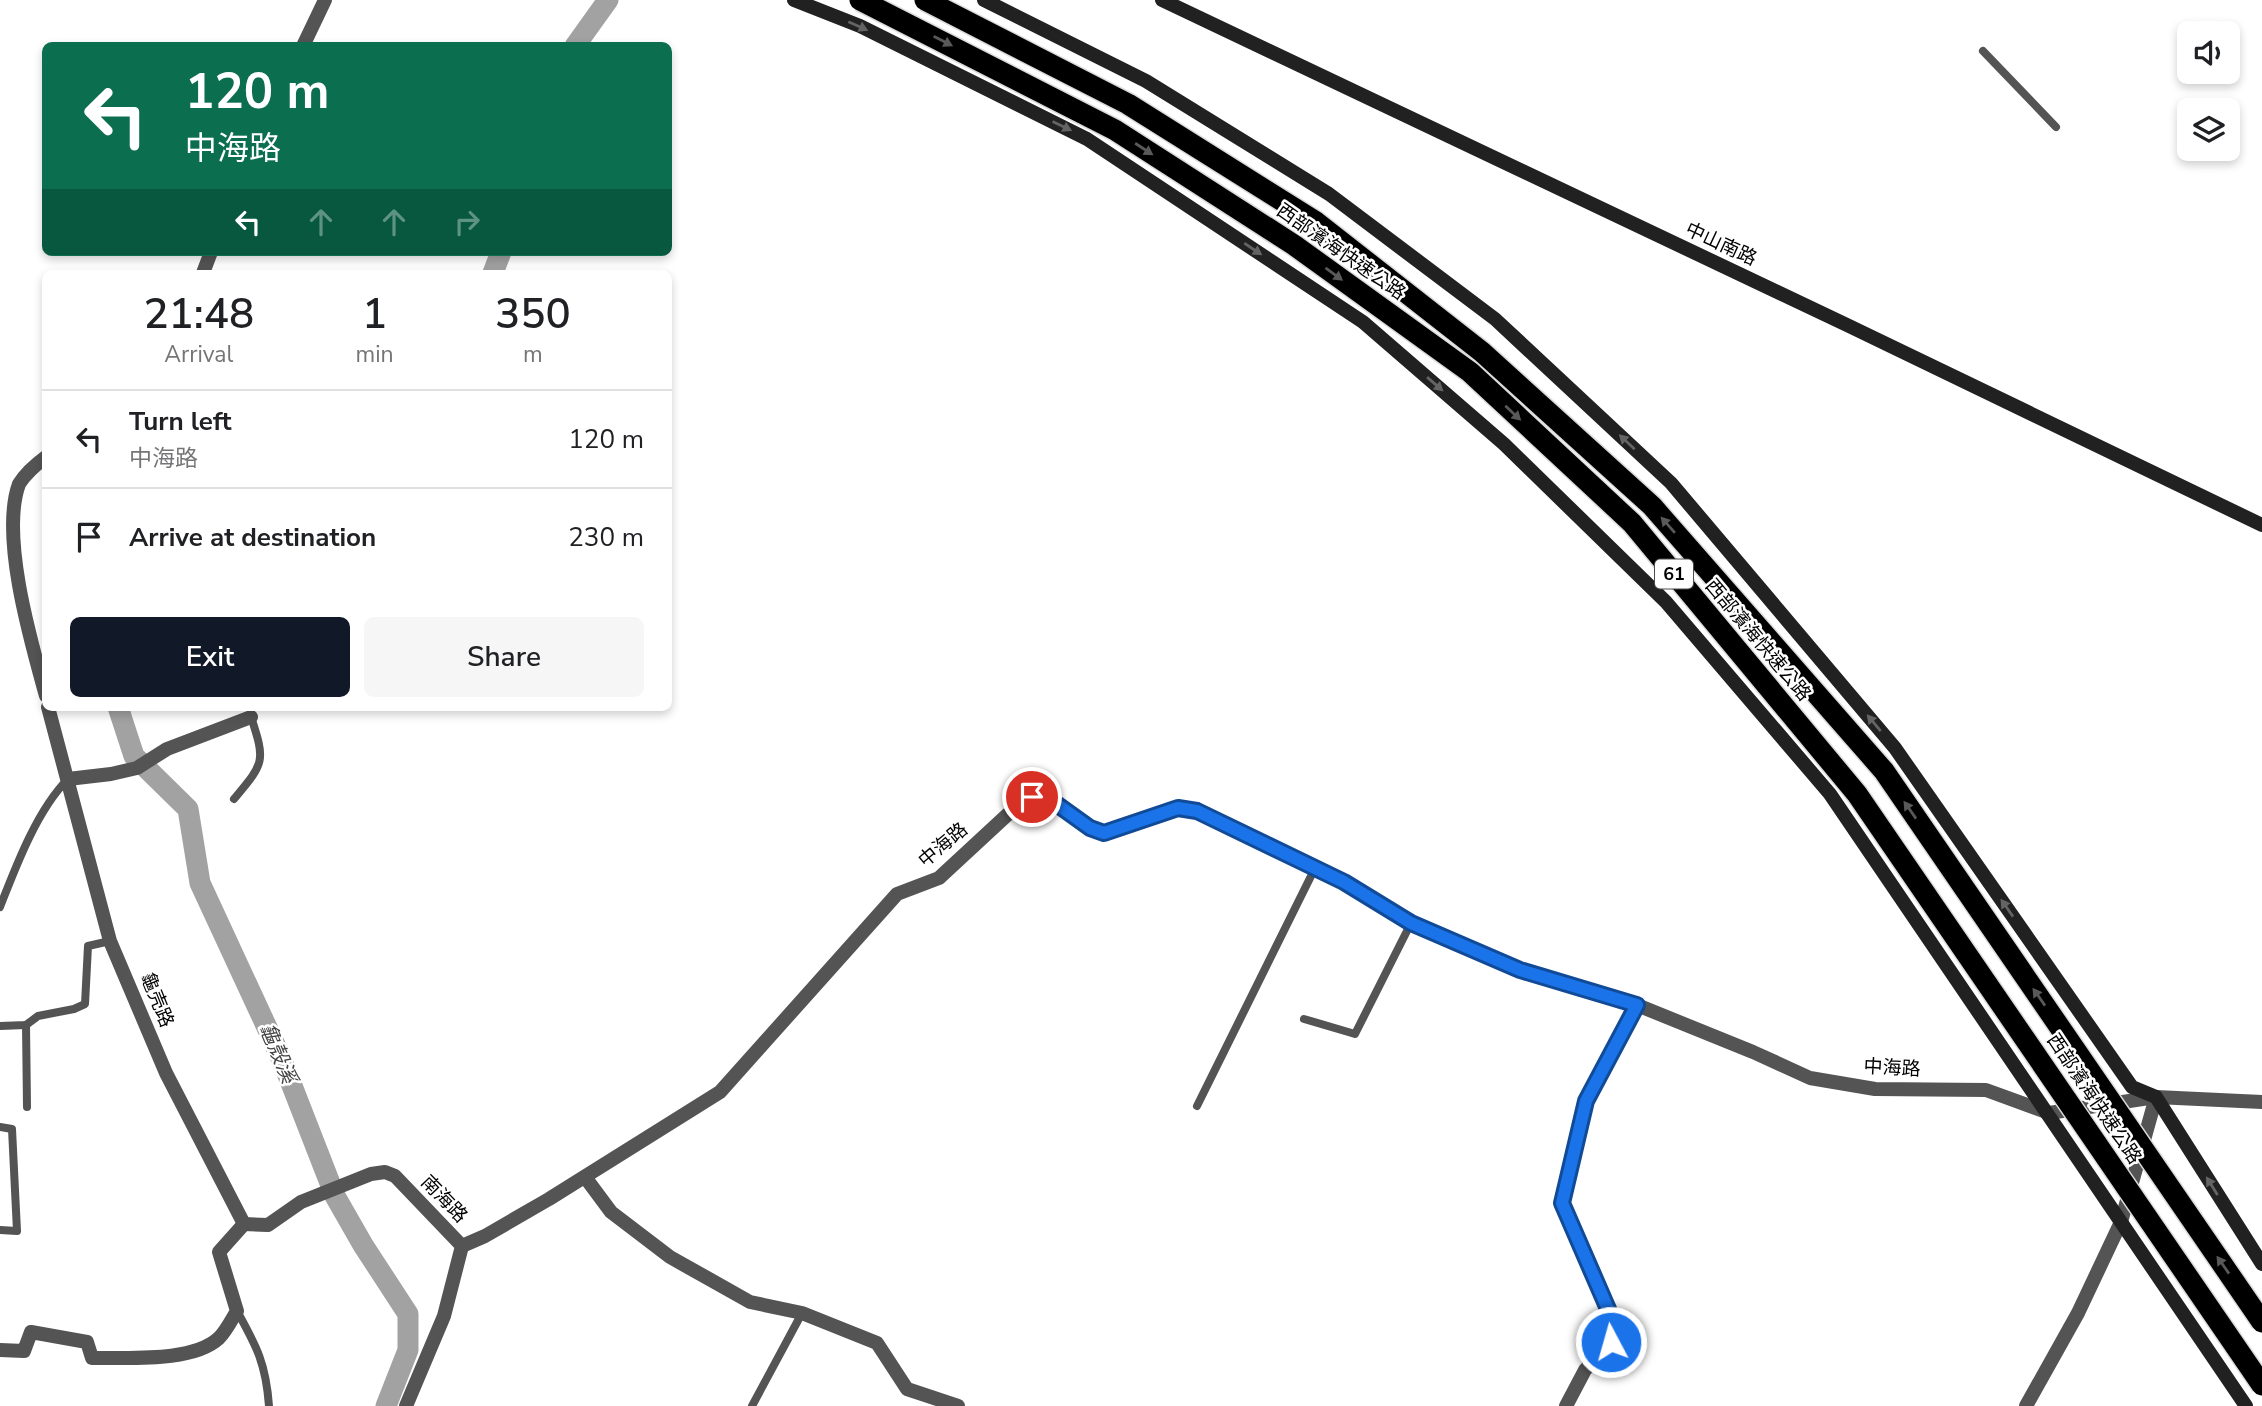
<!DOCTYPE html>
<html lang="en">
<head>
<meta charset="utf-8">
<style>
  :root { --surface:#fff; --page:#f6f6f6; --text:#202124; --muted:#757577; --line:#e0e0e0; --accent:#111827 }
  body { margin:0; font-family:"Nunito Sans","Noto Sans TC",sans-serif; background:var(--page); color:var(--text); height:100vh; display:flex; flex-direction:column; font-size:26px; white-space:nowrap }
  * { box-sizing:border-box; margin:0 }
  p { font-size:23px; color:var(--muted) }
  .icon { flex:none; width:38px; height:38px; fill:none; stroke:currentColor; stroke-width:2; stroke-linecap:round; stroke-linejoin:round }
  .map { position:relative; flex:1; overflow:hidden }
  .panel { position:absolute; left:42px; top:270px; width:630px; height:441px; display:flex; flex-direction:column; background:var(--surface); border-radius:10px; box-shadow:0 4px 10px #0003 }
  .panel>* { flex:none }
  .banner { position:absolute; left:42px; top:42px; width:630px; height:214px; border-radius:10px; box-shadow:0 4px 10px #0003; background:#0b6e4f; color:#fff; overflow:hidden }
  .buttons { position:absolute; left:2177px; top:21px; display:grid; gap:14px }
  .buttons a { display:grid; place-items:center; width:63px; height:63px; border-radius:10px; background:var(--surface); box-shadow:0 4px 10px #0003; font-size:35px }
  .pin { position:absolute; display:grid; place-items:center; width:60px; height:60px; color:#fff; margin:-30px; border:4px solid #fff; border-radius:50%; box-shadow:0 2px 7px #0007 }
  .me { position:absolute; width:77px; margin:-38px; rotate:354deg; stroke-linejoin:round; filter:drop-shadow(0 0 5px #0008) }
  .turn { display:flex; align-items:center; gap:24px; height:147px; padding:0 28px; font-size:32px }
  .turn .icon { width:91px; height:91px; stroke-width:2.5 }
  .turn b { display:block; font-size:49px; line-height:60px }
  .lanes { display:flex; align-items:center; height:66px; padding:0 28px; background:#0003; justify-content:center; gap:35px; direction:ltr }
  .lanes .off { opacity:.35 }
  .eta { display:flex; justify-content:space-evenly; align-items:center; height:119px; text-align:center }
  .eta b { font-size:42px; font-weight:600; line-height:49px }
  .primary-button { display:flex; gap:14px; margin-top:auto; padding:14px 28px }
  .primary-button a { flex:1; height:80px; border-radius:10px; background:var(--accent); color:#fff; font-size:28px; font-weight:600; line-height:80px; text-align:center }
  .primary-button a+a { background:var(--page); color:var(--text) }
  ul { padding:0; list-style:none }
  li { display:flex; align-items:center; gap:21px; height:98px; padding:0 28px; border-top:2px solid var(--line) }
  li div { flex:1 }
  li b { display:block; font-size:26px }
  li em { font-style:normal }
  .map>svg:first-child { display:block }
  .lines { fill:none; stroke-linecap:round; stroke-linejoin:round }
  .canal { stroke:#a2a2a2; stroke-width:21 }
  .lane { stroke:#545454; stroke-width:8 }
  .street { stroke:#545454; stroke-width:14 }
  .secondary { stroke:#212121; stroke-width:14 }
  .highway-bridge-casing { stroke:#dbdbdb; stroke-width:24; stroke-linecap:butt }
  .highway-bridge { stroke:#000; stroke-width:21 }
  .oneway { fill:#646464 }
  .oneway2 { fill:#595959 }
  .route-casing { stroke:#114b97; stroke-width:18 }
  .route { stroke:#1a73e8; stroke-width:12 }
  .labels { text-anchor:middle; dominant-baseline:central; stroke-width:5; stroke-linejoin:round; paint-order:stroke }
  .shield { fill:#fff; stroke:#4c4c4c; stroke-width:2 }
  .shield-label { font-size:18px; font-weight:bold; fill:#000 }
  .street-label { font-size:19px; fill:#000; stroke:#fff }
  .water-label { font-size:21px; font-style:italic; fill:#434343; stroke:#fff }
</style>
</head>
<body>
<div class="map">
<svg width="2262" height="1406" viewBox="0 0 2262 1406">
  <rect width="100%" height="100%" fill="#fff"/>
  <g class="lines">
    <g class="canal">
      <polyline points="575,46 608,0"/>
      <polyline points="493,273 501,252"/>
      <polyline points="118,707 134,756 188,809 200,883 282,1060 335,1196 363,1245 408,1314 408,1350 386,1406"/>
    </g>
    <g class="lane">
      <polyline points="1983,51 2056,127"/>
      <path d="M234,799C264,763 266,762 251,717"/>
      <path d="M0,907C16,866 37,810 68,779"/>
      <polyline points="1304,1019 1355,1034 1411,923"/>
      <polyline points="26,1025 27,1107"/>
      <polyline points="0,1026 26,1025 38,1016 74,1009 85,1004 88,946 110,941"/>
      <polyline points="1197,1106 1315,868"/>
      <polyline points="0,1127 12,1129 17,1231 0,1230"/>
      <path d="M237,1311C257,1347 266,1364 269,1406"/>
      <polyline points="752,1406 802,1313"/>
    </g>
    <g class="street">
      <polyline points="303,46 325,0"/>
      <polyline points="203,273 211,252"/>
      <path d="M46,457C35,465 26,473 19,484C0,536 31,642 46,696"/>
      <polyline points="48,707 110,941 166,1073 244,1224"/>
      <polyline points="68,779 111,774 137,768 167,749 251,717"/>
      <polyline points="585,1177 611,1212 670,1257 750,1302 802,1313 877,1343 907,1389 958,1406"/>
      <polyline points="244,1224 268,1225 301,1202 371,1174 385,1172 395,1176 462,1246 444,1316 406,1406"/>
      <polyline points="462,1246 485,1236 549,1199 720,1092 897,894 939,878 1019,804 1032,797 1051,800 1090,828 1104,833 1178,809 1197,811 1344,882 1411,923 1520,970 1637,1005 1753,1052 1810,1078 1875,1089 1986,1090 2049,1113 2156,1097 2262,1102"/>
      <path d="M0,1350L24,1351L31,1332L87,1342L92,1358C127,1357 192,1363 219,1338C226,1331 232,1319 237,1311L219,1252L244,1224"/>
      <polyline points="1566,1406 1585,1370 1611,1342 1608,1309 1562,1203 1586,1101 1637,1005"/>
      <polyline points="2026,1406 2078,1313 2121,1222 2156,1097"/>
    </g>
    <g class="secondary">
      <polyline points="794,0 860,26 1087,139 1363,322 1504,444 1666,602 1830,794 2246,1406"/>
      <polyline points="984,0 1146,81 1329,194 1495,319 1671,483 1895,748 2132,1087 2156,1097 2262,1264"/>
      <polyline points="1162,0 1847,325 2262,525"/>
    </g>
    <defs>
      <g id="highway-bridge">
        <polyline points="860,0 1115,130 1294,245 1470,372 1632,523 1857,794 2262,1385"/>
        <polyline points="925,0 1128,104 1316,222 1482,352 1652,506 1884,771 2262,1322"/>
      </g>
    </defs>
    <use href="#highway-bridge" class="highway-bridge-casing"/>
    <use href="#highway-bridge" class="highway-bridge"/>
  </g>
  <defs><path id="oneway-solid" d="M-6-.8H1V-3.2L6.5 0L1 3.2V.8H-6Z" transform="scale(1.75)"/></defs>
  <g class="oneway">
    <use href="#oneway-solid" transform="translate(858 26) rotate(24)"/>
    <use href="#oneway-solid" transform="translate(1062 126) rotate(26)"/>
    <use href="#oneway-solid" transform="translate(1253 249) rotate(34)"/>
    <use href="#oneway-solid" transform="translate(1435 384) rotate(41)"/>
    <use href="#oneway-solid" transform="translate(1627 442) rotate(-137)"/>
    <use href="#oneway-solid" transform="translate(1874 723) rotate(-130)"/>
    <use href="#oneway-solid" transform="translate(2007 908) rotate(-125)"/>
    <use href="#oneway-solid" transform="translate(2212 1186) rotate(-122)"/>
  </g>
  <g class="oneway2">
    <use href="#oneway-solid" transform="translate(943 41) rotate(27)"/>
    <use href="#oneway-solid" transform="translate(1144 149) rotate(33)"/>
    <use href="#oneway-solid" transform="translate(1334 274) rotate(36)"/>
    <use href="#oneway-solid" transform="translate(1513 413) rotate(43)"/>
    <use href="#oneway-solid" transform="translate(1668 525) rotate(-131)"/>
    <use href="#oneway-solid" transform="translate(1910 810) rotate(-125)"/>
    <use href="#oneway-solid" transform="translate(2039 997) rotate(-125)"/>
    <use href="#oneway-solid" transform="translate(2223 1265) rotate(-125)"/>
  </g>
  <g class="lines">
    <defs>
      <polyline id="route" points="1032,797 1051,800 1090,828 1104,833 1178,808 1197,811 1344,882 1411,923 1520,970 1637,1005 1586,1101 1562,1203 1608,1309 1611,1342"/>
    </defs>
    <use href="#route" class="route-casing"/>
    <use href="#route" class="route"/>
  </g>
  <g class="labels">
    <rect class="shield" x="1655" y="559.5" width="38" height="29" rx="5"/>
    <g class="shield-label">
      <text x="1674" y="574">61</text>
    </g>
    <g class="street-label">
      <text transform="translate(1721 244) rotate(25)">中山南路</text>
      <text transform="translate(1341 252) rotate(35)">西部濱海快速公路</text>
      <text transform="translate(1758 640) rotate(50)">西部濱海快速公路</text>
      <text transform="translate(943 845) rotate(-40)">中海路</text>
      <text transform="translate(157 1000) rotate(68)">龜壳路</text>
      <text transform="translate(1892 1068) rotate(3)">中海路</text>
      <text transform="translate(2094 1099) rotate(56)">西部濱海快速公路</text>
      <text transform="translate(444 1199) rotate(46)">南海路</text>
    </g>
    <g class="water-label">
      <text transform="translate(278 1053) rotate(67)">龜殼溪</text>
    </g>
  </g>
</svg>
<div class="buttons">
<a><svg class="icon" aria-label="sound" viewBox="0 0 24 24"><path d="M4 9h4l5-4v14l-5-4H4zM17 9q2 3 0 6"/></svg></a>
<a><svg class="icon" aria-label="layers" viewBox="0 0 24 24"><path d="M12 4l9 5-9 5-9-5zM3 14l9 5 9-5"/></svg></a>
</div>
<div class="pin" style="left:1032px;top:797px;background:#d93025"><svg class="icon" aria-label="arrive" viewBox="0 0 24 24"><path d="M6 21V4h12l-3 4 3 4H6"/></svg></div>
<svg class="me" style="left:1611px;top:1342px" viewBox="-20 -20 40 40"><circle r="17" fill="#1a73e8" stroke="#fff" stroke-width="3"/><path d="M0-11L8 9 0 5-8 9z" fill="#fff"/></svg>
<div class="banner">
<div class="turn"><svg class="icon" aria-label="left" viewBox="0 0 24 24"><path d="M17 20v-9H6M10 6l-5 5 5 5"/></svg><div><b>120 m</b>中海路</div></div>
<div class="lanes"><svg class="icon" aria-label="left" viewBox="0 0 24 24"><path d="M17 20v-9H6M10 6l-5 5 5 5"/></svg><svg class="icon off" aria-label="ahead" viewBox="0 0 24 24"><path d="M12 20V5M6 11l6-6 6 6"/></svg><svg class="icon off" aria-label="ahead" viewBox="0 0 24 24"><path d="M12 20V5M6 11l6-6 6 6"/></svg><svg class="icon off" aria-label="right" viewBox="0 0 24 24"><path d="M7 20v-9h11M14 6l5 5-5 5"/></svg></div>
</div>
<section class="panel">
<div class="eta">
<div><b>21:48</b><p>Arrival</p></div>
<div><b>1</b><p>min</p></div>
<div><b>350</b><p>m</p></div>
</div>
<ul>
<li><svg class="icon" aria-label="left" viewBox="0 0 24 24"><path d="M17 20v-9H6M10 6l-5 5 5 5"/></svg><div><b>Turn left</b><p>中海路</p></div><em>120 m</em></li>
<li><svg class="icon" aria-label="arrive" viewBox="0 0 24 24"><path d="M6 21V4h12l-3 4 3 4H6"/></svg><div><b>Arrive at destination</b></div><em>230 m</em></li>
</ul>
<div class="primary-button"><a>Exit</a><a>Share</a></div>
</section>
</div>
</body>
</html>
